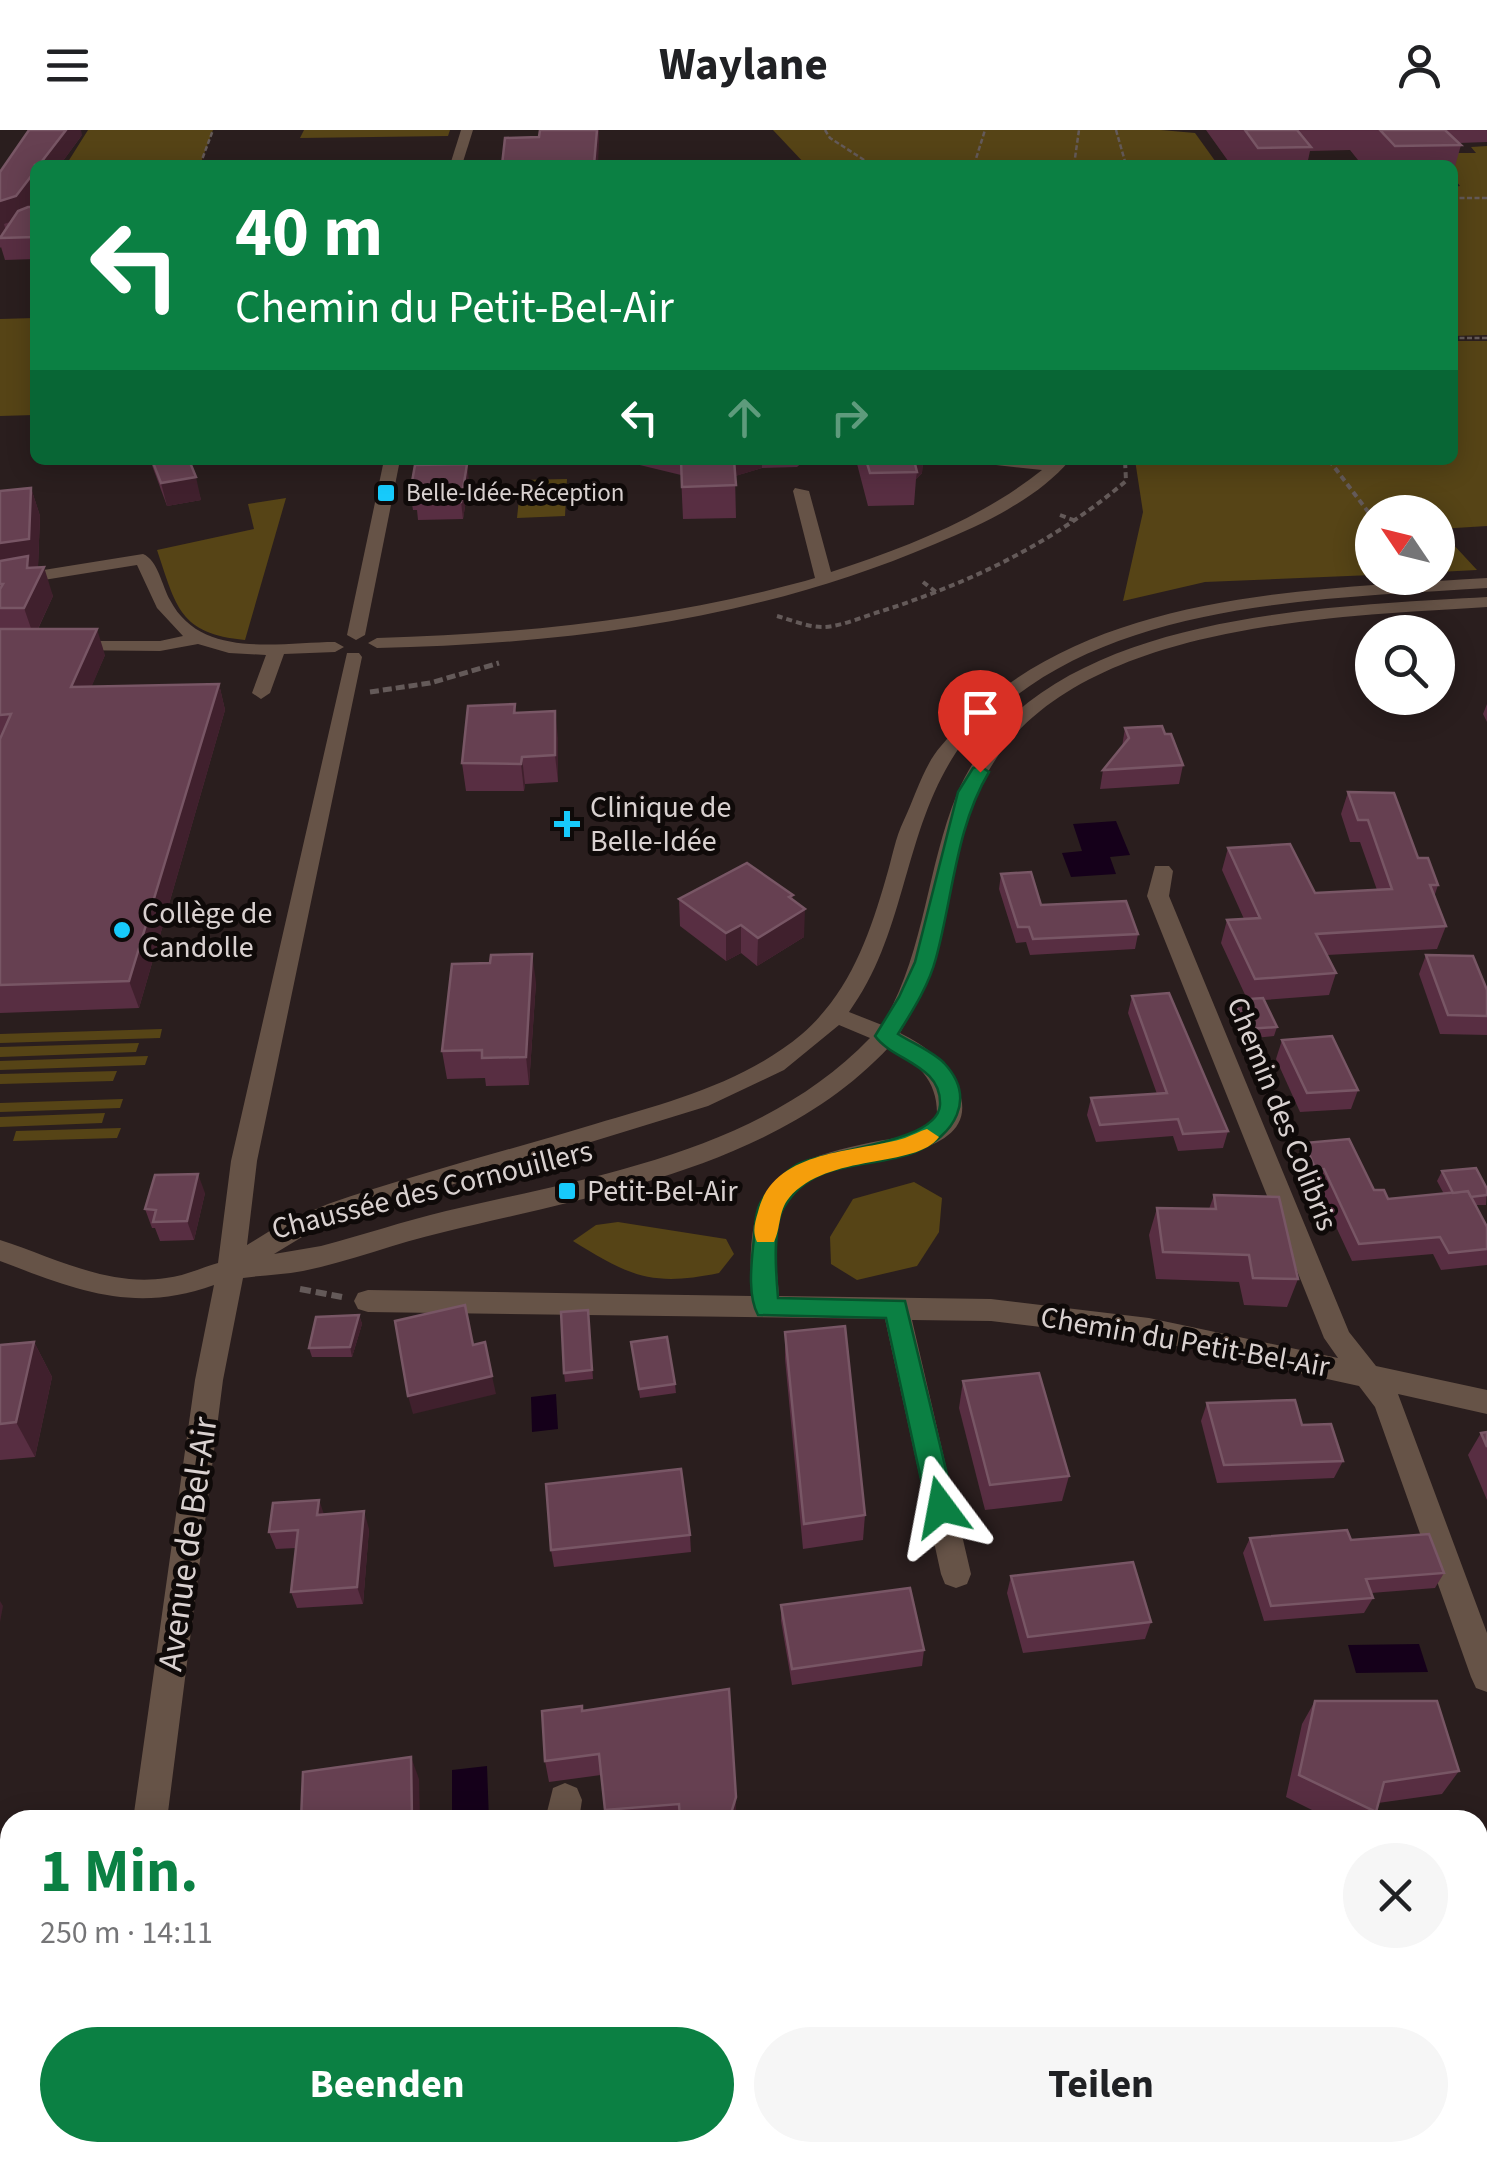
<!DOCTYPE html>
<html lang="de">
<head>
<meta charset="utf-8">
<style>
  :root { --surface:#fff; --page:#f6f6f6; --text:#202124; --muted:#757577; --accent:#0b8043 }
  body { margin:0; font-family:"Source Sans 3",sans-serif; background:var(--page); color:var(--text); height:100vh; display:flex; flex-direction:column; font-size:38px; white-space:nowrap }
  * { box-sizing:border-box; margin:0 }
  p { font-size:32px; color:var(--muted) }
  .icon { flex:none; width:55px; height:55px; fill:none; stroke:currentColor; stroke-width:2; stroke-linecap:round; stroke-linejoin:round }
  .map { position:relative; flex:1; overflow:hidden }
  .details { position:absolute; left:0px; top:1680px; width:1488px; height:352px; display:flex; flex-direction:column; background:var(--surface); border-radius:30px 30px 0 0; box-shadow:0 5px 25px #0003 }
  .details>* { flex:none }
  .top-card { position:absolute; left:30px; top:30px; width:1428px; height:305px; border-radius:15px; box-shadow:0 5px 25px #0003; background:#0b8043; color:#fff; overflow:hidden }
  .needle { width:65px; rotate:305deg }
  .fabs { position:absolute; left:1355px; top:365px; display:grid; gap:20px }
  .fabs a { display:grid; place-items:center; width:100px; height:100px; border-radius:50%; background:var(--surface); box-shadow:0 5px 25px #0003; font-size:50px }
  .pin { position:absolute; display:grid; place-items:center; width:85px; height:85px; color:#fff; margin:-102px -42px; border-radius:50% 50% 50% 0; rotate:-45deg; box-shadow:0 0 10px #0007 }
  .pin .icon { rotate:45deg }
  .me { position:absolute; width:110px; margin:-55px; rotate:347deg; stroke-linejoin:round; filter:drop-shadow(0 0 8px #0008) }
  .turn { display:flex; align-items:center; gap:35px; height:210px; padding:0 40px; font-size:45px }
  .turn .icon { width:130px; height:130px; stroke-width:2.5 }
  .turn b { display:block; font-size:70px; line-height:85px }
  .lanes { display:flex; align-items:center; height:95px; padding:0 40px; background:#0003; justify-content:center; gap:50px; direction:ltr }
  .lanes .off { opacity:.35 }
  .round { display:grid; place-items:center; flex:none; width:105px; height:105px; border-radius:52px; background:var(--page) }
  .overview { display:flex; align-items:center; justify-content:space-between; height:170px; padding:0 40px }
  h1 { font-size:60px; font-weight:700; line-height:75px; color:var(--accent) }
  .action { display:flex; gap:20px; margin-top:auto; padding:20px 40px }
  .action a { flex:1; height:115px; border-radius:60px; background:var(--accent); color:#fff; font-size:40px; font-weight:700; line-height:115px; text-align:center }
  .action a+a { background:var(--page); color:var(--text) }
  header { display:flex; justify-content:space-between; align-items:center; height:130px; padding:0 40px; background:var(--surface); font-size:45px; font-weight:700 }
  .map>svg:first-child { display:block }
  .green { fill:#564416 }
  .water { fill:#15001a }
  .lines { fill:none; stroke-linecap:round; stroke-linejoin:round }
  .path-far3 { stroke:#645a59; stroke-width:2.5; stroke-dasharray:5 2.5; stroke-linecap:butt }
  .path-far2 { stroke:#645a59; stroke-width:4; stroke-dasharray:6 4; stroke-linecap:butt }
  .path-far1 { stroke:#645a59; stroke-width:5; stroke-dasharray:9 4; stroke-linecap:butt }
  .path { stroke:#645a59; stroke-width:6; stroke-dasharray:11 5; stroke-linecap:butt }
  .minor { fill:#665347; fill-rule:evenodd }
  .wall { fill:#582e42 }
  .shaded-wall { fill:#40202d }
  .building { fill:#664051; stroke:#785665; stroke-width:2.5 }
  .route { fill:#0b8043; stroke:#07532c; stroke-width:2.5 }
  .slow { fill:#f59e0b }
  .poi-dot { fill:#17cafb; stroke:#0f0a09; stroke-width:4 }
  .labels { text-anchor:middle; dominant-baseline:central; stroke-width:10; stroke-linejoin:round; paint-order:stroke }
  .far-poi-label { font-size:25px; fill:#d9d1d0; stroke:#0f0a09; text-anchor:start }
  .poi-label { font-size:30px; fill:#d9d1d0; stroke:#0f0a09; text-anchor:start }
  .street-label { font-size:30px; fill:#d9d1d0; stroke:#0f0a09 }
  .near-street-label { font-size:35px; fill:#d9d1d0; stroke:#0f0a09 }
</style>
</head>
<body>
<header><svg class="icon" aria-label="menu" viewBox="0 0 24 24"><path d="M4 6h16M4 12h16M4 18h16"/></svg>Waylane<svg class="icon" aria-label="person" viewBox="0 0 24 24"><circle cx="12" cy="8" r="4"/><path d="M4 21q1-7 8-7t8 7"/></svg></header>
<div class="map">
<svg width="1487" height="2032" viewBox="0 0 1487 2032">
  <rect width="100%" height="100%" fill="#2a1e1e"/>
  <g class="green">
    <polygon points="88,0 213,0 200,35 66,35"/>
    <polygon points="304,0 450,0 448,6 300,8"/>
    <polygon points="773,0 1161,0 1195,3 1218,35 806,35"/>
    <polygon points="1487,16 1487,205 1453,206 1453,57 1460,56 1453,47 1450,23 1476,23 1471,17"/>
    <polygon points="35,188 35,285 0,286 0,189"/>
    <polygon points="1453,211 1487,211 1487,396 1439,399 1477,440 1438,442 1438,382 1372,382 1372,445 1205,452 1123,471 1143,382 1135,330 1452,330"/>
    <polygon points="567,349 565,386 517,388 521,350"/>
    <path d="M286,368L245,510C179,504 176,476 157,420L254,399L248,374Z"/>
    <polygon points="162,899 160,908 0,913 0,904"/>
    <polygon points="139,913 136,922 0,927 0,917"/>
    <polygon points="148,926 145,935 0,940 0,931"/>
    <polygon points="117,941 113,951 0,954 0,944"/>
    <polygon points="123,969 120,978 0,982 0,973"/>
    <polygon points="105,983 102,993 0,997 0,987"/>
    <polygon points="121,998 117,1008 13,1011 16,1001"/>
    <polygon points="914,1052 942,1068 939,1102 917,1136 857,1150 831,1134 830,1107 853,1069"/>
    <path d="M618,1092L726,1109L734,1124L719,1143C652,1157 629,1146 573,1111L596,1095Z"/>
  </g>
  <g class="water">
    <polygon points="1116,691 1130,725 1110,727 1116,744 1071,747 1062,723 1082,721 1073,694"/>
    <polygon points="556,1264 558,1299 532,1302 531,1267"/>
    <polygon points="1419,1514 1428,1542 1356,1543 1348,1515"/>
    <polygon points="487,1636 489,1690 452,1690 452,1640"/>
  </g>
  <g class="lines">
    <g class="path-far3">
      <polyline points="825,0 830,8 872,35"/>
      <polyline points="1116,0 1126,35"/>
      <polyline points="200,35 213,0"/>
      <polyline points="974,35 985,0"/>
      <polyline points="1074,35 1079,0"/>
      <polyline points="1452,68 1487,68"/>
      <polyline points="1452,208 1487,208"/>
    </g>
    <g class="path-far2">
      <polyline points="1329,330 1372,387"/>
      <polyline points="1060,385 1076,391"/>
      <polyline points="923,452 936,462"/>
      <path d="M777,486C791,490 808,497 822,497C841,497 864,486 882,481C972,452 1053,413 1126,351L1125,330"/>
    </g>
    <polyline class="path-far1" points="370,562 430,553 499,533"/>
    <polyline class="path" points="300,1159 342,1167"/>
    <g class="minor">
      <polygon points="461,0 473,0 462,35 450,35"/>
      <polygon points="384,330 400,330 365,505 356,510 347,505"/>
      <path d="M988,330H1070C1036,370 983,394 935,414C757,490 569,514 377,518L368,513L377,508C523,504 664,489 805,451L815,448L793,361L795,358L809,361L831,442C904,418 981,389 1042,340L996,335Z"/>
      <path d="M143,424C158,430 162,456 170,470C201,530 280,512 335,512L344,517L335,522L284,524L270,563L261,569L252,563L266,525L229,523L198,514L160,521L62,520L59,516L68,511H160L183,506L157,478L137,435L0,457V447Z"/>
      <path d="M1487,448V458C1322,469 1103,470 981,597C973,605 961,614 955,624C903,704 906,804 849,882L882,895C925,823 926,740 957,664C1033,482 1322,477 1487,467V477C1332,487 1046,492 977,665C946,744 944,828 900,903C926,916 949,933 959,961C982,1024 877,1026 841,1037C822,1042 801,1053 789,1068C769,1094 777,1136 779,1166L991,1169L1149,1188L1338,1228L1324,1208L1147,766L1155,736H1169L1173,741L1169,766L1349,1202L1376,1236L1487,1260V1284L1398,1264L1487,1503V1562L1476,1558L1471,1547L1375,1277L1359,1256L1149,1210L991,1191L912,1190L971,1444L967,1454L956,1458L945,1454L941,1444L885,1189L368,1182L358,1179L354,1171L358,1163L368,1160L752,1166C743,1051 777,1030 884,1010C904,1007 927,1002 937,983C937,950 917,932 889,917C777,1037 596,1065 444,1102C396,1113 351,1131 303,1141C283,1145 263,1145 243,1148L223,1250L167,1690H133L195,1250L214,1155C134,1184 76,1160 0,1131V1110C53,1127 108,1157 166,1148C184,1146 201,1138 218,1133L231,1031L347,523H359L362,527L257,1031L247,1115L281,1094L328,1074C416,1044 506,1021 595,994C666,973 744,953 802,904C849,863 869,807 886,748C892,729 895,708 904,690C915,667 924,635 941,616C1070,461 1301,460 1487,448ZM839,895L870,908C762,1021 592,1047 446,1081C404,1091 363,1105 321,1116L274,1124L307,1104L366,1081L708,976L784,940Z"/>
      <polygon points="565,1653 577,1658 582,1670 579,1690 545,1690 553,1658"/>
      <polygon points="88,2022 126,2022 125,2032 87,2032"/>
    </g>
  </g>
  <g class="wall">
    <polygon points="1206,0 1487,0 1487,12 1459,13 1461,15 1452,47 1452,35 1362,35 1350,20 1310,21 1307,35 1231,35"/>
    <polygon points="82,5 29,77 35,77 35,129 5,130 1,117 0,118 0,42"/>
    <polygon points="150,330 189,330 201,370 167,376"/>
    <polygon points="619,330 805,330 797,337 762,338 735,346 736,388 683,389 681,345"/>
    <polygon points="856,330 923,330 922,343 916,349 914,375 868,376"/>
    <polygon points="469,351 463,389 418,390 417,380 413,380 410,363"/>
    <polygon points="31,358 40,386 38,437 53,466 38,499 105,525 91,557 219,554 225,580 139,878 0,883 0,361"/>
    <polygon points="515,574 516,583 558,608 558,652 525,654 524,661 466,661 462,633"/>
    <polygon points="1487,574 1487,592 1483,584"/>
    <polygon points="1125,598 1183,635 1179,654 1100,659 1103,640 1122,617"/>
    <polygon points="1348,662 1418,728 1438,755 1434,767 1446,796 1437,819 1327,825 1336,843 1329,865 1264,870 1277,897 1274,906 1245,909 1232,880 1234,870 1247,869 1221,813 1227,790 1244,789 1222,740 1228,718 1315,763 1377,760 1360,712 1350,712 1341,684"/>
    <polygon points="1001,744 1041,775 1138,804 1135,819 1030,825 1026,812 1016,813 999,759"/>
    <polygon points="793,765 793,770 804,807 757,836 741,823 726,831 680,796 679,769"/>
    <polygon points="1426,825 1487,860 1487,905 1440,904 1419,844"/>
    <polygon points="536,852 529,955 486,956 485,948 447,949 442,921"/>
    <polygon points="1132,866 1228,1001 1223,1018 1178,1021 1173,1006 1096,1012 1087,985 1091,968 1157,964 1128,883"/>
    <polygon points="1282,910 1358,960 1351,979 1300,982 1276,929"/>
    <polygon points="1304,1013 1388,1069 1444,1064 1437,1051 1442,1041 1487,1059 1486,1075 1475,1075 1487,1097 1487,1135 1441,1140 1433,1124 1352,1131 1317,1056 1310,1057 1298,1030"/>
    <polygon points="205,1063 194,1110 160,1111 155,1098 152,1098 145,1079"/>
    <polygon points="1214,1065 1298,1149 1287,1177 1244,1175 1239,1152 1156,1149 1149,1105 1157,1078 1209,1079"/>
    <polygon points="588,1180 593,1249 565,1252 564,1243"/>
    <polygon points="359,1185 362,1194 352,1227 312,1227 309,1218"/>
    <polygon points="785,1202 865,1385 863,1410 803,1419 785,1229"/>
    <polygon points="34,1212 52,1247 35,1327 0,1330 0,1215"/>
    <polygon points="632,1221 675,1254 676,1263 640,1268"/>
    <polygon points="963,1251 1069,1346 1062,1371 985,1380 959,1278"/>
    <polygon points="1207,1273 1302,1295 1343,1331 1334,1348 1217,1353 1201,1291"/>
    <polygon points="1487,1302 1487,1370 1468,1325 1481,1303"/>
    <polygon points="324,1384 369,1399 363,1474 297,1478 291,1462 296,1418 276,1419 269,1402"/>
    <polygon points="690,1405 691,1422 554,1437 551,1420"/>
    <polygon points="1250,1408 1351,1410 1444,1443 1435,1458 1371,1463 1373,1468 1364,1483 1264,1491 1243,1423"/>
    <polygon points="1011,1446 1151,1492 1145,1509 1023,1523 1007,1463"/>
    <polygon points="781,1475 924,1520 922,1536 792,1555 781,1491"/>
    <polygon points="1315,1571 1459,1641 1442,1664 1378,1673 1376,1682 1370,1690 1332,1690 1286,1667 1302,1594"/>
    <polygon points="582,1581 736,1667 735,1690 606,1690 601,1645 549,1652 545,1631"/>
    <rect x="1478" y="1809" width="9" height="124"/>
  </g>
  <g class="shaded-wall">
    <polygon points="66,0 81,0 82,5 60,35 39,35"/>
    <polygon points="597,0 599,0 599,12 598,35 594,35"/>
    <polygon points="35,41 35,70 22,88 4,94 8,108 0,108 0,71"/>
    <polygon points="732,330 762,330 762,338 732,347"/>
    <polygon points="911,330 923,330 922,343 916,349 917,342"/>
    <polygon points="467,334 469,351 463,389 461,372"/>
    <polygon points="196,347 201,370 167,376 161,353"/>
    <polygon points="31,358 40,386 38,437 44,437 53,466 34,507 24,478 0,443 0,413"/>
    <polygon points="97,499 105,525 80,584 71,557"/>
    <polygon points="219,554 225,580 139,878 129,851"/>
    <polygon points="555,581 558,608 558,652 555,625"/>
    <polygon points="522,627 525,654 524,661 521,634"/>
    <polygon points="793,765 793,787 805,779 804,807 757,836 758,808 789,767"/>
    <polygon points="741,795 741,823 726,831 726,803"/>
    <polygon points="532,824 536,852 529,955 526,927"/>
    <polygon points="198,1044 205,1063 194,1110 187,1091"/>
    <polygon points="359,1185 362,1194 352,1227 350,1217"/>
    <polygon points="34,1212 52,1247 35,1327 16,1292"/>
    <polygon points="492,1246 496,1264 413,1284 408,1266"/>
    <polygon points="319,1370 325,1387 317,1385"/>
    <polygon points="364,1381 369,1399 363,1474 357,1457"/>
    <polygon points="0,1471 3,1476 0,1492"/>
    <polygon points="411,1627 419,1649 420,1690 412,1690"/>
    <polygon points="736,1667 736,1687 735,1690 729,1690"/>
    <polygon points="357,2022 369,2022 368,2032 356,2032"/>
  </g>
  <g class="building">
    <polygon points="29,0 66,0 39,35 35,35 35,41 16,66 0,71 0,42"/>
    <polygon points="540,0 597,0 594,35 502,35 505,8 539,7"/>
    <polygon points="1245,0 1297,0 1311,17 1258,18"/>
    <polygon points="1380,0 1445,0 1461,15 1395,16"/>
    <polygon points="28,77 35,77 35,107 0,108 18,81"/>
    <polygon points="152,330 189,330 196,347 161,353"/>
    <polygon points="681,330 734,330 736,355 682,357"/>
    <polygon points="866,330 914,330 917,342 870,343"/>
    <polygon points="467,334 461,372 416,373 417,363 410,363 415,335"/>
    <polygon points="31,358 29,409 0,413 0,361"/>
    <polygon points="28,426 27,438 44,437 24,478 0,478 0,459 3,454 0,454 0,431"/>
    <polygon points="0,499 97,499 71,557 219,554 129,851 0,855 0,609 11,584 0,585"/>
    <polygon points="515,574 514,583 555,581 555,625 522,627 521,634 462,633 468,576"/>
    <polygon points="1162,596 1165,604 1171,604 1183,635 1103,640 1129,608 1125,598"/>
    <polygon points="1348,662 1394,663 1418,728 1428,728 1438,755 1430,755 1446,796 1316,804 1336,843 1255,849 1227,790 1260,788 1228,718 1290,714 1315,763 1392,759 1368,690 1358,690"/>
    <polygon points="747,733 793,765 789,767 805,779 758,808 741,795 726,803 679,769"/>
    <polygon points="1031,742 1041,775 1126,771 1138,804 1033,809 1029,797 1018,797 1001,744"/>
    <polygon points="532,824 526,927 482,928 482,920 442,921 452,834 490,833 491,825"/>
    <polygon points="1426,825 1473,826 1487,860 1487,886 1448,885"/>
    <polygon points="1169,863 1228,1001 1183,1004 1178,989 1100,995 1091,968 1167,963 1132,866"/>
    <polygon points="1263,868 1277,897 1247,899 1234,870"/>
    <polygon points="1332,906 1358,960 1307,963 1282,910"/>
    <polygon points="1349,1009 1374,1060 1384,1060 1388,1069 1468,1061 1487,1097 1487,1119 1449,1123 1440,1107 1359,1114 1324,1039 1316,1040 1304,1013"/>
    <polygon points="1476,1038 1487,1059 1487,1065 1471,1067 1468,1061 1453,1063 1442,1041"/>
    <polygon points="198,1044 187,1091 153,1092 156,1080 145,1079 155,1045"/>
    <polygon points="1214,1065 1279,1067 1298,1149 1253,1148 1249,1125 1163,1122 1157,1078 1216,1079"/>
    <polygon points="465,1175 473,1215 485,1212 492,1246 408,1266 395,1191"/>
    <polygon points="588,1180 592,1240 564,1243 561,1182"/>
    <polygon points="359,1185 350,1217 309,1218 316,1187"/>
    <polygon points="845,1196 865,1385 804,1394 785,1202"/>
    <polygon points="667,1207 675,1254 639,1259 631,1212"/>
    <polygon points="34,1212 16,1292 0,1294 0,1215"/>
    <polygon points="1039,1243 1069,1346 990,1355 963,1251"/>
    <polygon points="1295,1270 1302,1295 1331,1294 1343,1331 1224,1335 1207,1273"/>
    <polygon points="1487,1302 1487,1317 1481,1303"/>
    <polygon points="681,1339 690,1405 551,1420 546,1354"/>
    <polygon points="319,1370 317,1385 364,1381 357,1457 291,1462 298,1400 269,1402 273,1373"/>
    <polygon points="1347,1400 1351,1410 1429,1404 1444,1443 1366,1449 1373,1468 1271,1476 1250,1408"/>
    <polygon points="1133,1432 1151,1492 1028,1507 1011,1446"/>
    <polygon points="910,1458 924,1520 792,1539 781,1475"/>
    <polygon points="729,1559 736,1667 729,1690 680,1690 679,1674 605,1680 599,1624 545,1631 542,1581 582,1576 582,1581"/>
    <polygon points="1315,1571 1437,1571 1459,1641 1384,1652 1376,1682 1299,1645"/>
    <polygon points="411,1627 412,1690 301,1690 303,1642"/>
    <rect x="1478" y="1809" width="9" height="107"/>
    <polygon points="215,2022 357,2022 356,2032 214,2032"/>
    <polygon points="570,2022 763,2022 764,2032 550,2032 550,2029 570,2026"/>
  </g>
  <path class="route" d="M980,636L989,642C956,697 953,766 936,828C929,855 913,880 898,904C912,913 932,921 944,933C977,968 955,1006 915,1022C869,1040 814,1027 784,1077C772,1096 776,1145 778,1168L905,1171L955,1377L951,1385L941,1389L931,1385L927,1377L886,1188L758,1185C748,1167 751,1137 753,1117C755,1104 754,1084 761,1072C768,1059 785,1041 798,1034C828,1019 938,1013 940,975C942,935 893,931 875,906L899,867L915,832L958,662L973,638Z"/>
  <path class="slow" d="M927,999L939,1007C916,1039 828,1022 789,1068C778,1081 781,1098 774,1112H757C752,1102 755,1092 758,1082C773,1018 857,1023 905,1008C913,1005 920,1001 927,999Z"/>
  <g class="poi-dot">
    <rect x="376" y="353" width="20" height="20" rx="5"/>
    <path d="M562 679h10v10h10v10h-10v10h-10v-10h-10v-10h10z"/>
    <circle cx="122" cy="800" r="10"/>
    <rect x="557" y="1051" width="20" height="20" rx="5"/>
  </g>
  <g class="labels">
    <g class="far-poi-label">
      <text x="406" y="363">Belle-Idée-Réception</text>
    </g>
    <g class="poi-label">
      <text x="590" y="677">Clinique de<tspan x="590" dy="34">Belle-Idée</tspan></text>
      <text x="142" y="783">Collège de<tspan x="142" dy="34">Candolle</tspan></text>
      <text x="587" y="1061">Petit-Bel-Air</text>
    </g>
    <g class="street-label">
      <text transform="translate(1282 984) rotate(68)">Chemin des Colibris</text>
      <text transform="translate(432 1060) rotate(-14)">Chaussée des Cornouillers</text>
      <text transform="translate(1185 1212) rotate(10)">Chemin du Petit-Bel-Air</text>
    </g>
    <g class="near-street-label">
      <text transform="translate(188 1414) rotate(-82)">Avenue de Bel-Air</text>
    </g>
  </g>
</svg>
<div class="fabs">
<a><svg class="needle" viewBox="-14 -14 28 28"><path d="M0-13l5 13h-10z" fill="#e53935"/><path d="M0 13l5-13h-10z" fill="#757577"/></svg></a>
<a><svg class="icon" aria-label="search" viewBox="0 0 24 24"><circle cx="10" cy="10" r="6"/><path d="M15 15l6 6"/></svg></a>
</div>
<div class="pin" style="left:980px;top:642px;background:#d93025"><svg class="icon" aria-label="arrive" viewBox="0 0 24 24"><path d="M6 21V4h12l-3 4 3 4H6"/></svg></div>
<svg class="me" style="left:941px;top:1377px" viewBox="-20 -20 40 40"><path d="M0-17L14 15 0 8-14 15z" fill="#0b8043" stroke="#fff" stroke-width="4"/></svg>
<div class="top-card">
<div class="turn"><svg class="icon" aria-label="left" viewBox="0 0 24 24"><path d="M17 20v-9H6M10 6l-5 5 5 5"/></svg><div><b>40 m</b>Chemin du Petit-Bel-Air</div></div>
<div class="lanes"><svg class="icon" aria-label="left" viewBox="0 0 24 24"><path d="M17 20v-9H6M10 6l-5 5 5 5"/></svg><svg class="icon off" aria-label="ahead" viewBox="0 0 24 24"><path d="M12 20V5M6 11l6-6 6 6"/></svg><svg class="icon off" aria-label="right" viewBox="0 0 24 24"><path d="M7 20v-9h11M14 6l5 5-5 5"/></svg></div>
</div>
<section class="details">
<div class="overview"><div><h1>1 Min.</h1><p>250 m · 14:11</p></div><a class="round"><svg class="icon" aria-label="close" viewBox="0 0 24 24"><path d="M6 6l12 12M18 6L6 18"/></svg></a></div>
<div class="action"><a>Beenden</a><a>Teilen</a></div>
</section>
</div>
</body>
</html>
